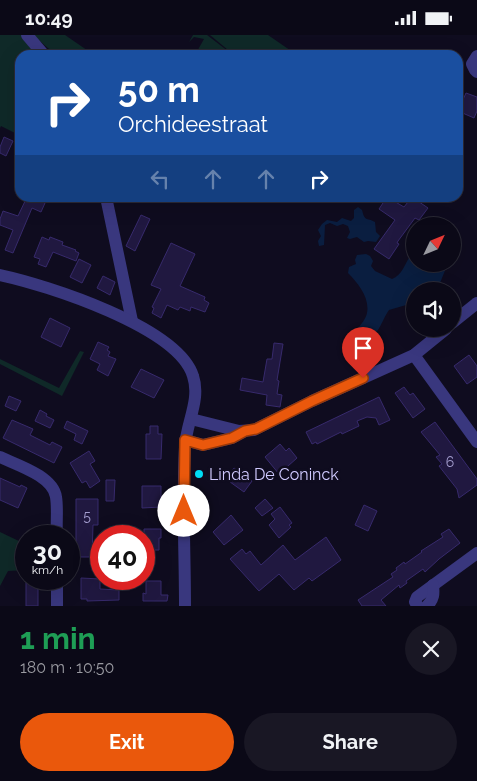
<!DOCTYPE html>
<html lang="en">
<head>
<meta charset="utf-8">
<style>
  :root { --surface:#0b0917; --page:#191724; --text:#f1f3f6; --muted:#9a9aa1; --line:#2b2a36; --accent:#ea580c }
  body { margin:0; font-family:Raleway,sans-serif; background:var(--page); color:var(--text); height:100vh; display:flex; flex-direction:column; font-size:19px; white-space:nowrap }
  * { box-sizing:border-box; margin:0 }
  p { font-size:16px; color:var(--muted) }
  .icon { flex:none; width:28px; height:28px; fill:none; stroke:currentColor; stroke-width:2; stroke-linecap:round; stroke-linejoin:round }
  .map { position:relative; height:571px; overflow:hidden }
  .side { display:flex; flex-direction:column; background:var(--surface); flex:1 }
  .side>* { flex:none }
  .banner { position:absolute; left:15px; top:15px; width:448px; height:152px; border-radius:15px; box-shadow:0 5px 20px #0002,0 0 0 1px var(--line); background:#1a4fa0; color:#fff; overflow:hidden }
  .needle { width:32px; rotate:47deg }
  .tools { position:absolute; left:406px; top:182px; display:grid; gap:10px }
  .tools a { display:grid; place-items:center; width:55px; height:55px; border-radius:50%; background:var(--surface); box-shadow:0 5px 20px #0002,0 0 0 1px var(--line); font-size:25px }
  .speed { position:absolute; left:15px; top:490px; display:flex; gap:10px; font-size:25px; font-weight:700; text-align:center }
  .speed>* { display:grid; place-content:center; width:65px; height:65px; border-radius:50%; background:var(--surface); box-shadow:0 5px 20px #0002,0 0 0 1px var(--line); line-height:1 }
  .speed small { font-size:12px; font-weight:400 }
  .speed .limit { border:8px solid #d22; background:#fff; color:#111 }
  .pin { position:absolute; display:grid; place-items:center; width:42px; height:42px; color:#fff; margin:-51px -21px; border-radius:50% 50% 50% 0; rotate:-45deg; box-shadow:0 0 5px #0007 }
  .pin .icon { rotate:45deg }
  .me { position:absolute; width:55px; margin:-28px; rotate:0deg; stroke-linejoin:round; filter:drop-shadow(0 0 4px #0008) }
  .turn { display:flex; align-items:center; gap:18px; height:105px; padding:0 20px; font-size:22px }
  .turn .icon { width:65px; height:65px; stroke-width:2.5 }
  .turn b { display:block; font-size:35px; line-height:42px }
  .lanes { display:flex; align-items:center; height:48px; padding:0 20px; background:#0003; justify-content:center; gap:25px; direction:ltr }
  .lanes .off { opacity:.35 }
  .round { display:grid; place-items:center; flex:none; width:52px; height:52px; border-radius:26px; background:var(--page) }
  .overview { display:flex; align-items:center; justify-content:space-between; height:85px; padding:0 20px }
  h1 { font-size:30px; font-weight:700; line-height:38px; color:#1e9e55 }
  .cta { display:flex; gap:10px; margin-top:auto; padding:10px 20px }
  .cta a { flex:1; height:58px; border-radius:30px; background:var(--accent); color:#fff; font-size:20px; font-weight:700; line-height:58px; text-align:center }
  .cta a+a { background:var(--page); color:var(--text) }
  .status { display:flex; justify-content:space-between; align-items:center; height:35px; padding:0 25px; background:var(--surface); direction:ltr }
  .status svg { height:14px; fill:currentColor }
  .map>svg:first-child { display:block }
  .green { fill:#0f2928 }
  .water { fill:#0a1e40 }
  .building { fill:#201840; stroke:#372a6c }
  .lines { fill:none; stroke-linecap:round; stroke-linejoin:round }
  .minor { stroke:#39377e; stroke-width:12 }
  .route-casing { stroke:#983908; stroke-width:12 }
  .route { stroke:#ea580c; stroke-width:9 }
  .poi-dot { fill:#00ddf5; stroke:#0f0c1f; stroke-width:2 }
  .labels { text-anchor:middle; dominant-baseline:central; stroke-width:5; stroke-linejoin:round; paint-order:stroke }
  .number-label { font-size:14px; fill:#a49ecf }
  .poi-label { font-size:16px; fill:#d0caff; stroke:#0f0c1f; text-anchor:start }
</style>
</head>
<body>
<div class="status"><b>10:49</b><svg viewBox="0 0 49 12"><path d="M0 12V9h3v3zM5 12V6h3v6zM10 12V3h3v9zM15 12V0h3v12zM26 1h20v11H26zM47 4h2v5h-2z"/></svg></div>
<div class="map">
<svg width="477" height="571" viewBox="0 0 477 571">
  <rect width="100%" height="100%" fill="#0f0c1f"/>
  <g class="green">
    <polygon points="0,0 22,0 39,20 20,20 20,86 15,98 1,91 0,93"/>
    <polygon points="33,0 65,0 94,20 56,20"/>
    <polygon points="193,0 207,0 233,20 195,20 204,4 194,2 189,7"/>
    <polygon points="210,0 268,0 297,20 234,20"/>
    <polygon points="80,316 84,317 62,361 0,329 0,324 59,353"/>
    <polygon points="0,497 21,507 26,507 26,535 8,536 0,551"/>
  </g>
  <g class="water">
    <path d="M358,172L362,175C365,187 366,182 375,187L376,197L380,201L376,207L368,206L364,207L357,202L350,204L347,203L350,197L348,191L343,189L337,191L330,188L325,190L324,210L319,211L318,206L321,201L318,195L322,189L327,185L337,187L342,183L351,186L354,183V175Z"/>
    <path d="M415,215V229H450L446,233L440,248L423,256H415V261L406,270L389,275C381,286 378,306 361,304L356,299L357,295C360,290 366,284 367,278C370,263 358,248 348,238L349,232L356,229L355,225L357,220L366,219L370,221L373,226L371,231L375,236L392,244C404,240 406,223 415,215Z"/>
  </g>
  <g class="building">
    <polygon points="466,58 477,62 477,76 474,83 458,76"/>
    <polygon points="4,102 13,106 6,121 0,118 0,112"/>
    <polygon points="27,162 45,162 43,167 45,168 41,177 32,173 13,218 5,215 13,195 0,190 0,184 3,176 18,181"/>
    <polygon points="387,162 404,172 412,162 428,173 419,185 415,183 398,206 397,208 399,209 389,224 374,214 395,185 379,174"/>
    <polygon points="141,180 150,184 135,216 126,211"/>
    <polygon points="42,202 49,205 50,202 63,207 62,210 76,215 75,216 79,218 76,226 53,217 46,232 38,229 40,224 34,222"/>
    <polygon points="171,208 195,219 180,251 205,262 204,265 209,268 205,277 191,272 190,276 180,272 178,275 167,270 161,283 152,278 154,273 152,272 161,254 151,250"/>
    <polygon points="79,224 91,230 82,248 70,242"/>
    <polygon points="103,241 115,247 110,260 97,253"/>
    <polygon points="50,283 70,293 61,312 41,302"/>
    <polygon points="98,307 109,312 107,315 110,317 108,321 116,324 108,341 97,335 100,329 90,324"/>
    <polygon points="274,308 283,309 277,345 279,346 277,359 282,360 280,372 266,370 267,360 240,355 242,343 263,347 267,324 272,324"/>
    <polygon points="469,320 477,331 477,342 467,349 454,331"/>
    <polygon points="141,334 164,345 154,363 131,352"/>
    <polygon points="404,352 410,360 413,358 425,374 413,383 395,358"/>
    <polygon points="9,361 21,366 16,376 5,371"/>
    <polygon points="379,362 390,385 379,390 376,383 367,382 357,386 359,391 342,399 341,397 317,409 316,407 312,409 306,397"/>
    <polygon points="40,375 47,379 46,381 54,385 50,393 35,386"/>
    <polygon points="12,385 33,394 30,400 50,410 52,407 62,412 54,428 3,403"/>
    <polygon points="67,386 88,396 82,409 74,405 76,399 64,393"/>
    <polygon points="435,387 477,444 477,450 459,463 457,454 439,431 442,429 436,422 440,420 421,397"/>
    <polygon points="150,391 158,391 158,399 162,399 161,424 146,424 146,399 150,399"/>
    <polygon points="280,409 286,416 289,413 297,423 279,439 265,422"/>
    <polygon points="89,416 95,426 90,429 100,446 90,453 86,446 82,448 70,428"/>
    <polygon points="234,433 252,446 244,457 226,444"/>
    <polygon points="0,443 20,452 21,450 27,453 18,473 0,465"/>
    <polygon points="106,445 115,445 114,466 106,466"/>
    <polygon points="142,451 161,451 161,472 142,473"/>
    <polygon points="76,464 98,464 98,490 93,490 92,522 76,522"/>
    <polygon points="265,464 273,473 262,481 255,473"/>
    <polygon points="364,470 377,476 368,496 355,490"/>
    <polygon points="280,472 292,488 289,490 291,492 279,503 269,490 275,484 271,479"/>
    <polygon points="231,480 243,495 224,510 213,497"/>
    <polygon points="144,494 161,494 161,503 159,503 159,515 144,515"/>
    <polygon points="449,494 460,508 439,524 425,537 423,534 406,546 407,548 400,553 399,550 381,565 386,571 362,571 358,565 393,542 391,539 397,535 396,533 404,527 405,529 422,517 421,516 443,502 441,499"/>
    <polygon points="326,502 341,525 312,546 309,543 294,555 279,539 259,556 230,524 242,514 246,519 250,516 261,530 283,510 295,525"/>
    <polygon points="81,543 100,544 100,554 119,555 119,565 87,566 87,564 81,564"/>
    <rect x="26" y="544" width="12" height="27"/>
    <polygon points="146,546 161,546 161,560 168,560 167,566 143,566 143,558 146,559"/>
  </g>
  <g class="lines">
    <g class="minor">
      <polyline points="27,0 44,20"/>
      <polyline points="477,21 472,29 475,35 477,37"/>
      <polyline points="106,162 132,286"/>
      <path d="M0,240C47,250 178,292 193,341C201,365 186,388 185,412C182,465 185,518 185,571"/>
      <polyline points="452,288 477,268"/>
      <polyline points="414,320 477,407"/>
      <polyline points="191,384 239,396 254,395 312,366 414,320 446,294"/>
      <polyline points="185,405 203,410 232,403 245,396"/>
      <path d="M0,422C17,430 53,441 56,462C58,474 56,488 57,501"/>
      <polyline points="57,544 57,571"/>
      <polyline points="418,571 415,567 417,562 477,518"/>
      <path d="M427,571C434,564 434,559 433,550"/>
    </g>
  </g>
  <g class="lines">
    <defs>
      <polyline id="route" points="184,476 185,405 203,410 232,403 245,396 256,394 312,366 363,343"/>
    </defs>
    <use href="#route" class="route-casing"/>
    <use href="#route" class="route"/>
  </g>
  <circle class="poi-dot" cx="199" cy="439" r="5"/>
  <g class="labels">
    <g class="number-label">
      <text x="450" y="427">6</text>
      <text x="87" y="481">5</text>
    </g>
    <g class="poi-label">
      <text x="209" y="439">Linda De Coninck</text>
    </g>
  </g>
</svg>
<div class="tools">
<a><svg class="needle" viewBox="-14 -14 28 28"><path d="M0-13l5 13h-10z" fill="#e53935"/><path d="M0 13l5-13h-10z" fill="#9a9aa1"/></svg></a>
<a><svg class="icon" aria-label="sound" viewBox="0 0 24 24"><path d="M4 9h4l5-4v14l-5-4H4zM17 9q2 3 0 6"/></svg></a>
</div>
<div class="speed"><div>30<small>km/h</small></div><div class="limit">40</div></div>
<div class="pin" style="left:363px;top:343px;background:#d93025"><svg class="icon" aria-label="arrive" viewBox="0 0 24 24"><path d="M6 21V4h12l-3 4 3 4H6"/></svg></div>
<svg class="me" style="left:184px;top:476px" viewBox="-20 -20 40 40"><circle r="19" fill="#fff"/><path d="M0-13L10 11 0 6-10 11z" fill="#ea580c"/></svg>
<div class="banner">
<div class="turn"><svg class="icon" aria-label="right" viewBox="0 0 24 24"><path d="M7 20v-9h11M14 6l5 5-5 5"/></svg><div><b>50 m</b>Orchideestraat</div></div>
<div class="lanes"><svg class="icon off" aria-label="left" viewBox="0 0 24 24"><path d="M17 20v-9H6M10 6l-5 5 5 5"/></svg><svg class="icon off" aria-label="ahead" viewBox="0 0 24 24"><path d="M12 20V5M6 11l6-6 6 6"/></svg><svg class="icon off" aria-label="ahead" viewBox="0 0 24 24"><path d="M12 20V5M6 11l6-6 6 6"/></svg><svg class="icon" aria-label="right" viewBox="0 0 24 24"><path d="M7 20v-9h11M14 6l5 5-5 5"/></svg></div>
</div>
</div>
<section class="side">
<div class="overview"><div><h1>1 min</h1><p>180 m · 10:50</p></div><a class="round"><svg class="icon" aria-label="close" viewBox="0 0 24 24"><path d="M6 6l12 12M18 6L6 18"/></svg></a></div>
<div class="cta"><a>Exit</a><a>Share</a></div>
</section>
</body>
</html>
